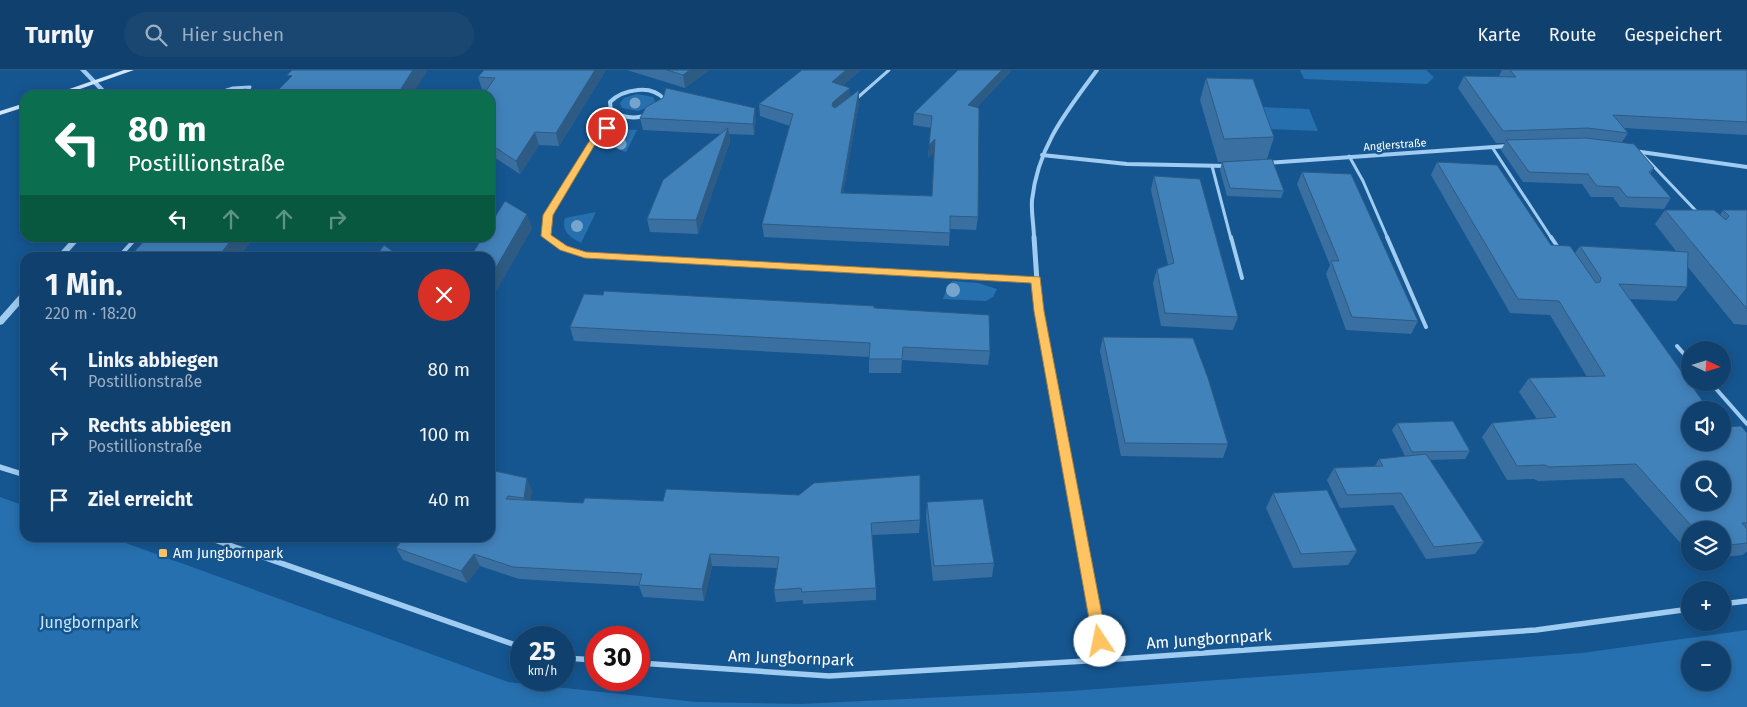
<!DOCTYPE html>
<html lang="de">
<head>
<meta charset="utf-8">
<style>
  :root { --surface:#10406d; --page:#194772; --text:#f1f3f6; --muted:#9cafc2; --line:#305980 }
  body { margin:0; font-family:"Fira Sans",sans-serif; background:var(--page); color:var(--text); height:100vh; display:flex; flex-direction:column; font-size:19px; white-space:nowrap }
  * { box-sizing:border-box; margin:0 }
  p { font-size:16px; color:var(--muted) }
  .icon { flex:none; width:28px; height:28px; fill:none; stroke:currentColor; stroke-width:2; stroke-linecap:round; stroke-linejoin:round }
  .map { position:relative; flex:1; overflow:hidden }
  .panel { position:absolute; left:20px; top:182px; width:475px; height:290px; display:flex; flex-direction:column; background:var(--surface); border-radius:15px; box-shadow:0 2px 12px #0003,0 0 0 1px var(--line) }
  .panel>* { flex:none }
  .banner { position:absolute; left:20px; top:20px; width:475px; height:152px; border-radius:15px; box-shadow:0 2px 12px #0003,0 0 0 1px var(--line); background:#0b6e4f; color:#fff; overflow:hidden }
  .needle { width:32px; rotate:94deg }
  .controls { position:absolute; left:1681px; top:271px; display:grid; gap:10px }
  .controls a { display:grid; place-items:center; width:50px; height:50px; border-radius:50%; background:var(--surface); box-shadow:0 2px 12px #0003,0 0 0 1px var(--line); font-size:25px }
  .speed { position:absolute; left:510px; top:556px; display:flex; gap:10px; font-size:25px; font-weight:700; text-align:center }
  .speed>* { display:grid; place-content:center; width:65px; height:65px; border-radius:50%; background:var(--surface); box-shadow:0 2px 12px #0003,0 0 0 1px var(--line); line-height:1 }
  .speed small { font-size:12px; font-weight:400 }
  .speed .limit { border:8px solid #d22; background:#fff; color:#111 }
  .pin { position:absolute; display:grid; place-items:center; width:42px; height:42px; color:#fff; margin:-21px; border:2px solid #fff; border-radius:50%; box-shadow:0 1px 5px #0007 }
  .me { position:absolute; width:55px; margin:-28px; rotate:349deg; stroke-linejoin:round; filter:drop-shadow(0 0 4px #0008) }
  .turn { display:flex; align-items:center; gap:18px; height:105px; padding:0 25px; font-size:22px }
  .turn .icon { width:65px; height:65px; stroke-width:2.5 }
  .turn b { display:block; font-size:35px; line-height:42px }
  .lanes { display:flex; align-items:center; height:48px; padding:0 25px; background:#0003; justify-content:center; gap:25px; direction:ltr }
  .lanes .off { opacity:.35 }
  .round { display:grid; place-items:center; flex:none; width:52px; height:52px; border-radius:26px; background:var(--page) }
  .headline { display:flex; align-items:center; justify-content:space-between; height:85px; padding:0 25px }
  h1 { font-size:30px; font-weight:700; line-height:38px }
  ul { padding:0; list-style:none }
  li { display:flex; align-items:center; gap:15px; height:65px; padding:0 25px }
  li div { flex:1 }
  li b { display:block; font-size:19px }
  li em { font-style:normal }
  header { display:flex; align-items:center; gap:30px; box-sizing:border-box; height:70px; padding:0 25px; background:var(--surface); border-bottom:1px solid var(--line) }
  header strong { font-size:24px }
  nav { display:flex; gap:28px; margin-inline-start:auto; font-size:18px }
  .search { width:350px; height:45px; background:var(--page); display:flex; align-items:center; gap:12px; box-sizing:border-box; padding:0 18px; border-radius:28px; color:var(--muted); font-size:19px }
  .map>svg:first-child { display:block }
  .green { fill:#2770af; fill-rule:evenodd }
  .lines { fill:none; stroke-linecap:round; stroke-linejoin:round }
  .service-far1 { stroke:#a1ccf1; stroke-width:3 }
  .service { stroke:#a1ccf1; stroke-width:4 }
  .minor-far2 { stroke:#a1ccf1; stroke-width:4 }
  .minor-far1 { stroke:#a1ccf1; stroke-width:5 }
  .minor { stroke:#a1ccf1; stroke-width:5.5 }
  .tertiary { fill:#a1ccf1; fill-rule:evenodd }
  .secondary { fill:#d0e6fb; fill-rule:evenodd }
  .tree { fill:#77a4cc }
  .wall { fill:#3970a1 }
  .shaded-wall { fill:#2e5b83 }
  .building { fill:#4282bb; stroke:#2e5b83; fill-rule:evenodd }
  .route { fill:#ffc461; stroke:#a67f3f }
  .poi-dot { fill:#ffc461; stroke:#155691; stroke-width:2 }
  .labels { text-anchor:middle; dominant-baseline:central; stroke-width:5; stroke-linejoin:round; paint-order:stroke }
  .far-street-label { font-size:11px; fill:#fff; stroke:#155691 }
  .poi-label { font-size:14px; fill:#fff; stroke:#155691; text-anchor:start }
  .near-park-label { font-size:16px; fill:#c8e4fc; stroke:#155691 }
  .near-street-label { font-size:16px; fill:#fff; stroke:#155691 }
</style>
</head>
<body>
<header>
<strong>Turnly</strong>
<div class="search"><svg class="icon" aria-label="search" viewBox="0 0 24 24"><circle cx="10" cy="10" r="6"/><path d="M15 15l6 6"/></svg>Hier suchen</div>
<nav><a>Karte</a><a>Route</a><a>Gespeichert</a></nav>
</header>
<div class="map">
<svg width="1747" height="637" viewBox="0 0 1747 637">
  <rect width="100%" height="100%" fill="#155691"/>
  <g class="green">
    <polygon points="1300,0 1426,0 1434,7 1427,14 1304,9"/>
    <polygon points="637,24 653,27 655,31 654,35 638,41 622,38 620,33 624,28"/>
    <polygon points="1260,37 1309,39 1318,61 1268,59"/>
    <polygon points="622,59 637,60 626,82 604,74 611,65"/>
    <path d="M596,142L581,173C570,167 561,161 565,148Z"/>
    <polygon points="952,211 978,213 997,219 993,227 986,231 943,229 947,218"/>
    <path d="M0,427L25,436V468H112L508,612L696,632L801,634L1071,621L1582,583L1747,560V637H0ZM1690,580H1722V612H1690Z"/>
  </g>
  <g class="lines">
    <g class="service-far1">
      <polyline points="211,25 233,18 250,17 244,25"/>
      <polyline points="856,29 889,0"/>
      <polyline points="1492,77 1552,169"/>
      <polyline points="1641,83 1698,143"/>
      <polyline points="1349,86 1363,111 1388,169"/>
      <polyline points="1212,96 1231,169"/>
    </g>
    <g class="service">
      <polyline points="1231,167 1242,208"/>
      <polyline points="1387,167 1426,257"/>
      <polyline points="1551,167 1559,179"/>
      <polyline points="118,188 136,168"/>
      <polyline points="1677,276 1690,291"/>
      <polyline points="1710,312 1747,354"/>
    </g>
    <g class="minor-far2">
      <path d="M638,20C649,19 657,21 664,29L662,37C647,49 628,51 611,41L610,32C618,24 627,21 638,20Z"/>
      <polyline points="1634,81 1747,97"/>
      <polyline points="1042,85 1127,94 1226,96"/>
      <polyline points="1267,93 1508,76"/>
      <polyline points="550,169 546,166 548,145 594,70 621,46"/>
      <path d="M1034,169C1034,156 1031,142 1032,130C1038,76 1066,42 1097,0"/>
    </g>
    <g class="minor-far1">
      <polyline points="548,167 563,178 585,185 1036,210"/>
      <polyline points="1034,167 1039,241 1064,378"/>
    </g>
    <g class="minor">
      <polyline points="1064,376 1104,590"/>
      <polyline points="0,397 25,405"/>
      <polyline points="209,468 521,577"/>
      <polyline points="1722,534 1747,531"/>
      <polyline points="564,588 596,590"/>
      <polyline points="639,593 829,606 1104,590 1536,560 1690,539"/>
    </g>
    <g class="tertiary">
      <polygon points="80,0 86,0 110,25 104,25"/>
      <polygon points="73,168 81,168 63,188 55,188"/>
      <polygon points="25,221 25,229 3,254 0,255 0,247 22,222"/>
    </g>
    <g class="secondary">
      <polygon points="124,0 134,0 63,25 52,25"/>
      <polygon points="25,33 25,37 0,45 0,41"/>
    </g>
  </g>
  <g class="tree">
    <circle cx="635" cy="33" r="5.5"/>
    <circle cx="621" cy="74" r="5.5"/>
    <circle cx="577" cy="156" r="6"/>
    <circle cx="953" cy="220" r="7"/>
  </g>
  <g class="wall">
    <polygon points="606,0 559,76 539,75 520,104 492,86 490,88 490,25 486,20 482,20 478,7"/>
    <polygon points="627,0 709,0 685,18"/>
    <polygon points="802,0 861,0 843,15 850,18 850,27 859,20 859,33 843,123 932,126 934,81 928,88 931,58 913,55 914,43 1012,0 977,37 978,147 976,160 950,159 949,176 764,167 762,154 790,56 760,46 759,34"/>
    <polygon points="1502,0 1747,0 1747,65 1624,58 1628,63 1622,72 1654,98 1650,104 1671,128 1664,139 1620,137 1613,127 1591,127 1582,114 1523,112 1501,80 1505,73 1496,73 1458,18 1464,6 1500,7 1499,6"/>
    <polygon points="1206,8 1274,67 1267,89 1284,121 1281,128 1227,126 1220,100 1222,92 1266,89 1218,92 1200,30"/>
    <polygon points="640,48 756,49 754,65 729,64 730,71 698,164 650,162 647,149 721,64 643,60"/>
    <polygon points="1437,92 1551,175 1575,183 1580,176 1676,181 1655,154 1665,140 1720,145 1723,140 1747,140 1747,255 1734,254 1687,196 1687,217 1676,231 1630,229 1690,372 1747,363 1747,481 1743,485 1722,487 1722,460 1690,460 1690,484 1623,408 1538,411 1534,409 1507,410 1482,367 1492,353 1537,349 1519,322 1529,308 1587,307 1550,245 1510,243 1431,105"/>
    <polygon points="1302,102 1418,251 1411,264 1346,260 1326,204 1330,195 1297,114"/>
    <polygon points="1154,106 1238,247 1233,260 1161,256 1153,213 1157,199 1168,195 1151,120"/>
    <polygon points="874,238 990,281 988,295 902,290 901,303 869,303 869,287 574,271 570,257"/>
    <polygon points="1103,267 1228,374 1223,388 1121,386 1100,281"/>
    <polygon points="1397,353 1470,381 1465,389 1430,390 1484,472 1475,484 1426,489 1393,435 1340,438 1327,410 1334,398 1375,396 1379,389 1405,386 1392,360"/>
    <polygon points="490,400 532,421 530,431 920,450 919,463 872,465 876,518 876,530 803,534 803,530 776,532 774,520 777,498 712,496 704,531 643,527 639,516 519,509 480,496 467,513 403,490 396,478"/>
    <polygon points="1273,423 1357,481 1348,495 1293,498 1266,438"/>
    <polygon points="927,432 994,493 992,507 933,511 926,447"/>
  </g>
  <g class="shaded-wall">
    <polygon points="413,0 428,0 412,25 397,25"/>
    <polygon points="595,0 606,0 559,76 556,63"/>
    <polygon points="690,0 709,0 685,18 683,5"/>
    <polygon points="846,0 861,0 832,24 832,12"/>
    <polygon points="1002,0 1012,0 967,47 968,35"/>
    <polygon points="850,18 850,30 833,45 832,36 833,32"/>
    <polygon points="859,20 859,33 841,135 841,123"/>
    <polygon points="755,38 756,49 754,65 753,54"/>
    <polygon points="728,58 730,71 698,164 696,150"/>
    <polygon points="535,62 539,75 520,104 516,91"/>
    <polygon points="935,69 934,81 928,88 929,75"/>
    <polygon points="527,144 532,159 490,232 490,208"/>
    <polygon points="233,168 254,168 238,188 217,188"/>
    <polygon points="527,408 532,421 529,440 524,428"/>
    <polygon points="474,484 480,496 467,513 461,501"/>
    <polygon points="710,484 712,496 704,531 702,519"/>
  </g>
  <g class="building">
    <polygon points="292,0 413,0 397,25 273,25 292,6 287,5"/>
    <polygon points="484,0 595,0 556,63 535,62 516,91 490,74 490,25 483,25 495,8 478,7"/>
    <polygon points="667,0 690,0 683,5"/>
    <polygon points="802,0 846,0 832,12 850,18 833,32 832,36 835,38 859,20 841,123 932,126 935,69 929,75 932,46 914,43 958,0 1002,0 968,35 979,38 978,147 950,146 950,163 762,154 793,44 759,34"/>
    <polygon points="1510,0 1747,0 1747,52 1613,45 1628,63 1588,58 1503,61 1464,6 1516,7"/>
    <polygon points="1206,8 1253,9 1274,67 1224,69"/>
    <polygon points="666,18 755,38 753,54 640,48 646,37 663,28"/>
    <polygon points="728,58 696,150 647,149 663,110"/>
    <polygon points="1586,68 1634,74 1654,98 1649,102 1671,128 1627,127 1619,117 1597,116 1588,104 1529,102 1506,70"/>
    <polygon points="1272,89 1284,121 1230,118 1222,92"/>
    <path d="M1437,92L1497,95L1551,175L1570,176L1596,213L1600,212L1601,208L1580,176L1688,182L1687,217L1619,214L1709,340H1690V372H1722V357L1741,356L1747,363V453H1742L1747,459V473L1722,476V460H1695L1636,394L1549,397L1545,395L1517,396L1492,353L1556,347L1529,308L1605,306L1559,231L1518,229ZM1690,400H1722V432H1690Z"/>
    <polygon points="1302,102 1351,104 1418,251 1352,247 1331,191 1339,191"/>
    <polygon points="1154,106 1200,109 1238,247 1165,243 1157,199 1174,193"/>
    <polygon points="505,131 527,144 490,208 490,188 470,188 482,168 490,168 490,155"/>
    <polygon points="1665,140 1714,140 1726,150 1729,146 1723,140 1747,140 1747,239"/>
    <polygon points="147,168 233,168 217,188 128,188"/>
    <polygon points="384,175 402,188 375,188"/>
    <polygon points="604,221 874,236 874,238 989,245 990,281 903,277 902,289 869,289 870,273 570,257 584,224 603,225"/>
    <polygon points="1103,267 1193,268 1208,308 1228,374 1125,373"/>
    <polygon points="1453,351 1470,381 1412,382 1397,353"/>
    <polygon points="1426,384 1484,472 1434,477 1401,423 1347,425 1334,398 1383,396 1379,389"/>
    <polygon points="490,400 527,408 524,428 508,426 506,429 583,433 585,428 663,431 666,419 799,425 814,413 920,405 920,450 871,453 876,518 802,522 801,518 774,520 779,487 710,484 702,519 639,515 642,504 513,497 474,484 461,501 396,478 404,468 490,468"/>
    <polygon points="1327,420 1357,481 1301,484 1273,423"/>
    <polygon points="983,429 994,493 934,496 927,432"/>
  </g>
  <polygon class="route" points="604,56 612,58 597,71 553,145 551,165 567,176 586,182 1040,207 1044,241 1107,571 1105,575 1100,577 1095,575 1093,571 1034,241 1031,213 585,188 560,180 541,166 543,145 590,70"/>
  <rect class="poi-dot" x="158" y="478" width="10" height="10" rx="2.5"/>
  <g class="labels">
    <g class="far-street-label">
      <text transform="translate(1395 75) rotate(-4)">Anglerstraße</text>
    </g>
    <g class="poi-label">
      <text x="173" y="483">Am Jungbornpark</text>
    </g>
    <g class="near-park-label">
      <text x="89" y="552">Jungbornpark</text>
    </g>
    <g class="near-street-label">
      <text transform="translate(1209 569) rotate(-4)">Am Jungbornpark</text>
      <text transform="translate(791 588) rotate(2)">Am Jungbornpark</text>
    </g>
  </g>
</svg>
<div class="controls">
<a><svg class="needle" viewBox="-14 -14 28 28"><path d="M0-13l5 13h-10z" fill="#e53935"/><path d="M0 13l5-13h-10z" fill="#9cafc2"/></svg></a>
<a><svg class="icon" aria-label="sound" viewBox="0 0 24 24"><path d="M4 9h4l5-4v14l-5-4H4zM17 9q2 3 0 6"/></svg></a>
<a><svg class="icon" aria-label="search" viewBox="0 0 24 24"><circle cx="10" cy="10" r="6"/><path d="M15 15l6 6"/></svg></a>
<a><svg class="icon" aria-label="layers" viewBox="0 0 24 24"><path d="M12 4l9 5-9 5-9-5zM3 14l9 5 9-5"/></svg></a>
<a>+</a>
<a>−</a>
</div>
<div class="speed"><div>25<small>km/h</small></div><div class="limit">30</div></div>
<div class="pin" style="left:607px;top:58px;background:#d93025"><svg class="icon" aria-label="arrive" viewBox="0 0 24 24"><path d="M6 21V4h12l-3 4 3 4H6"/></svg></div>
<svg class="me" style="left:1100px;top:571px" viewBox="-20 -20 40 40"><circle r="19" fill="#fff"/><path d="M0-13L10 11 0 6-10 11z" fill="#ffc461"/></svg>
<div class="banner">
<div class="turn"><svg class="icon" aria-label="left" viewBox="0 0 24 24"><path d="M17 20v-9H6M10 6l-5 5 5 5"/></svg><div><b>80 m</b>Postillionstraße</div></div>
<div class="lanes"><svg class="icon" aria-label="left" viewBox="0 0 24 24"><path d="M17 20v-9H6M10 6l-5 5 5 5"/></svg><svg class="icon off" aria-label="ahead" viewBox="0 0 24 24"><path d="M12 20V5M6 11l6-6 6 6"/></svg><svg class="icon off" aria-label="ahead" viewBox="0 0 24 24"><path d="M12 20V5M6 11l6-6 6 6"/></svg><svg class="icon off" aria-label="right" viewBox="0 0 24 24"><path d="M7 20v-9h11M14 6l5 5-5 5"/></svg></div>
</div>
<section class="panel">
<div class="headline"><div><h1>1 Min.</h1><p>220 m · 18:20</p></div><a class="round" style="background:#d93025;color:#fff"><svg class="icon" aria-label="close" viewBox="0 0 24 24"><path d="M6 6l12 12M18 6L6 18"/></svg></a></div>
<ul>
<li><svg class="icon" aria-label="left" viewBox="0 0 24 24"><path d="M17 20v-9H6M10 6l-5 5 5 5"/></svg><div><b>Links abbiegen</b><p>Postillionstraße</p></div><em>80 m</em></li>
<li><svg class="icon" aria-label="right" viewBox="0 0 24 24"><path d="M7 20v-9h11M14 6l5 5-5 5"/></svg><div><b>Rechts abbiegen</b><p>Postillionstraße</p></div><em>100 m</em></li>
<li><svg class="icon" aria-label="arrive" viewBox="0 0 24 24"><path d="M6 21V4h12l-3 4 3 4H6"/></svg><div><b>Ziel erreicht</b></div><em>40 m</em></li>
</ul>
</section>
</div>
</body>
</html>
